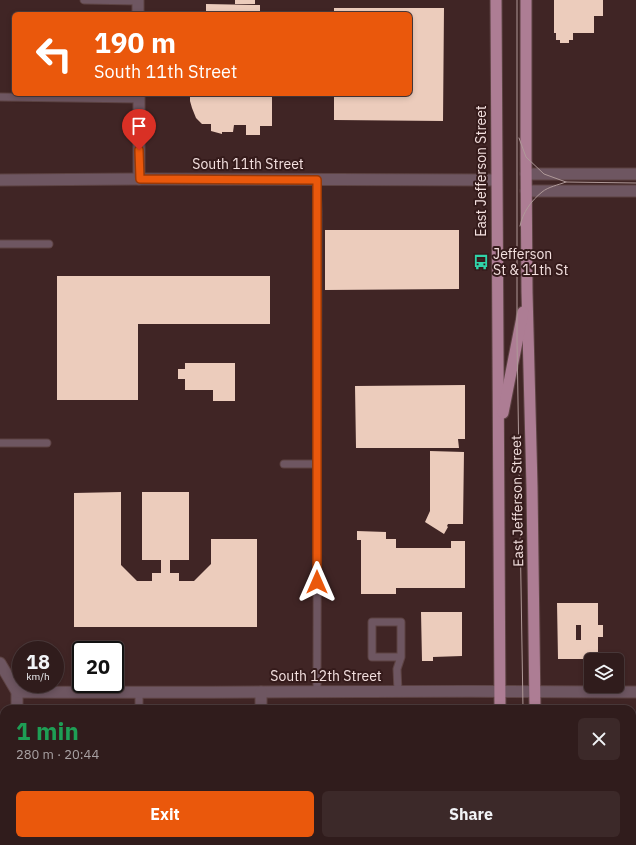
<!DOCTYPE html>
<html lang="en">
<head>
<meta charset="utf-8">
<style>
  :root { --surface:#301c1c; --page:#3c2929; --text:#f1f3f6; --muted:#a8a1a3; --line:#4b3a3b; --accent:#ea580c }
  body { margin:0; font-family:"IBM Plex Sans",sans-serif; background:var(--page); color:var(--text); height:100vh; display:flex; flex-direction:column; font-size:15px; white-space:nowrap }
  * { box-sizing:border-box; margin:0 }
  p { font-size:13px; color:var(--muted) }
  .icon { flex:none; width:22px; height:22px; fill:none; stroke:currentColor; stroke-width:2; stroke-linecap:round; stroke-linejoin:round }
  .map { position:relative; flex:1; overflow:hidden }
  .side { position:absolute; left:0px; top:705px; width:636px; height:140px; display:flex; flex-direction:column; background:var(--surface); border-radius:12px 12px 0 0; box-shadow:0 2px 6px #0003,0 0 0 1px var(--line) }
  .side>* { flex:none }
  .hud { position:absolute; left:12px; top:12px; width:400px; height:84px; border-radius:6px; box-shadow:0 2px 6px #0003,0 0 0 1px var(--line); background:#ea580c; color:#fff; overflow:hidden }
  .buttons { position:absolute; left:584px; top:653px; display:grid; gap:8px }
  .buttons a { display:grid; place-items:center; width:40px; height:40px; border-radius:6px; background:var(--surface); box-shadow:0 2px 6px #0003,0 0 0 1px var(--line); font-size:20px }
  .speed { position:absolute; left:12px; top:641px; display:flex; gap:8px; font-size:20px; font-weight:700; text-align:center }
  .speed>* { display:grid; place-content:center; width:52px; height:52px; border-radius:50%; background:var(--surface); box-shadow:0 2px 6px #0003,0 0 0 1px var(--line); line-height:1 }
  .speed small { font-size:10px; font-weight:400 }
  .speed .limit { border:2px solid #111; border-radius:6px; background:#fff; color:#111 }
  .pin { position:absolute; display:grid; place-items:center; width:34px; height:34px; color:#fff; margin:-41px -17px; border-radius:50% 50% 50% 0; rotate:-45deg; box-shadow:0 0 4px #0007 }
  .pin .icon { rotate:45deg }
  .me { position:absolute; width:44px; margin:-22px; rotate:0deg; stroke-linejoin:round; filter:drop-shadow(0 0 3px #0008) }
  .turn { display:flex; align-items:center; gap:14px; height:84px; padding:0 16px; font-size:18px }
  .turn .icon { width:52px; height:52px; stroke-width:2.5 }
  .turn b { display:block; font-size:28px; line-height:34px }
  .round { display:grid; place-items:center; flex:none; width:42px; height:42px; border-radius:6px; background:var(--page) }
  .overview { display:flex; align-items:center; justify-content:space-between; height:68px; padding:0 16px }
  h1 { font-size:24px; font-weight:700; line-height:30px; color:#1e9e55 }
  .button { display:flex; gap:8px; margin-top:auto; padding:8px 16px }
  .button a { flex:1; height:46px; border-radius:6px; background:var(--accent); color:#fff; font-size:16px; font-weight:700; line-height:46px; text-align:center }
  .button a+a { background:var(--page); color:var(--text) }
  .map>svg:first-child { display:block }
  .building { fill:#ecccbc; fill-rule:evenodd }
  .lines { fill:none; stroke-linecap:round; stroke-linejoin:round }
  .service-casing { stroke:#5d4343; stroke-width:9 }
  .minor-casing { stroke:#5d4343; stroke-width:13 }
  .primary-casing { stroke:#5d4343; stroke-width:13 }
  .path { stroke:#7e6666; stroke-width:2.5; stroke-dasharray:1 3; stroke-linecap:butt }
  .service { stroke:#6e5661; stroke-width:7 }
  .minor { stroke:#6e5661; stroke-width:11 }
  .primary { stroke:#ad7d94; stroke-width:11 }
  .tram { stroke:#af9998; stroke-width:1 }
  .route-casing { stroke:#983908; stroke-width:10 }
  .route { stroke:#ea580c; stroke-width:7 }
  .labels { text-anchor:middle; dominant-baseline:central; stroke-width:4; stroke-linejoin:round; paint-order:stroke }
  .street-label { font-size:14px; fill:#f4e1e0; stroke:#351b1b }
  .poi-label { font-size:14px; fill:#f4e1e0; stroke:#351b1b; text-anchor:start }
</style>
</head>
<body>
<div class="map">
<svg width="636" height="845" viewBox="0 0 636 845">
  <rect width="100%" height="100%" fill="#402525"/>
  <g class="building">
    <rect x="235" y="0" width="20" height="4"/>
    <polygon points="554,0 603,0 603,16 594,16 594,33 573,33 573,40 569,40 569,43 560,43 560,40 556,40 556,33 554,33"/>
    <polygon points="206,4 260,5 260,14 206,14"/>
    <polygon points="334,8 444,8 443,121 334,120 334,94 410,94 410,14 334,14"/>
    <polygon points="190,94 272,94 272,126 260,126 260,135 246,135 246,125 234,125 233,132 222,132 222,134 211,131 211,124 202,124 196,118 192,108 190,101"/>
    <polygon points="325,230 459,230 459,289 325,290"/>
    <polygon points="57,276 270,276 270,324 138,324 138,400 57,400"/>
    <polygon points="185,363 235,363 235,401 213,401 213,390 185,390 185,379 178,379 178,369 185,369"/>
    <polygon points="465,385 465,439 458,439 459,448 356,448 355,386"/>
    <polygon points="430,451 464,452 463,524 448,524 447,526 448,527 444,534 425,522 430,511"/>
    <polygon points="121,492 121,565 137,581 152,581 152,573 161,573 161,560 142,560 142,492 189,492 189,560 170,560 170,573 179,573 179,581 194,581 211,564 211,539 257,539 257,627 74,627 74,493"/>
    <polygon points="357,531 386,532 386,539 396,539 396,548 451,548 451,541 465,541 465,588 396,588 396,594 361,594 361,540 357,540"/>
    <path d="M557,603H598V625H603V637H598V659H558ZM576,625H581V640H576Z"/>
    <polygon points="421,612 462,612 462,656 433,657 433,661 422,661"/>
    <rect x="632" y="722" width="4" height="29"/>
    <polygon points="632,816 636,816 636,845 554,845 554,841 632,841"/>
    <rect x="40" y="841" width="76" height="4"/>
    <rect x="403" y="841" width="64" height="4"/>
  </g>
  <g class="lines">
    <defs>
      <g id="service">
        <polyline points="84,0 138,1"/>
        <polyline points="0,97 139,99"/>
        <polyline points="317,180 318,212 317,691"/>
        <polyline points="0,244 49,244"/>
        <polyline points="0,443 47,443"/>
        <polyline points="284,464 317,464"/>
        <polyline points="398,691 397,669 401,657 401,622 372,622 372,657 401,657"/>
        <polyline points="139,692 139,709"/>
        <polyline points="141,841 141,845"/>
      </g>
      <g id="minor">
        <polyline points="138,0 138,14"/>
        <polyline points="139,94 139,179"/>
        <polyline points="526,174 636,174"/>
        <polyline points="0,180 139,179 496,180"/>
        <polyline points="526,191 636,191"/>
        <polyline points="0,663 17,692 17,709"/>
        <path d="M17,692C223,693 430,690 636,692"/>
        <polyline points="261,692 261,709"/>
        <polyline points="21,841 21,845"/>
        <polyline points="262,841 262,845"/>
      </g>
      <g id="primary">
        <path d="M496,0C496,236 500,473 500,709"/>
        <polyline points="526,0 526,157 527,292 532,487 535,709"/>
        <polyline points="503,413 523,312"/>
        <polyline points="500,841 500,845"/>
        <polyline points="535,841 535,845"/>
      </g>
    </defs>
    <use href="#service" class="service-casing"/>
    <use href="#minor" class="minor-casing"/>
    <use href="#primary" class="primary-casing"/>
    <polyline class="path" points="517,845 517,841"/>
    <use href="#service" class="service"/>
    <use href="#minor" class="minor"/>
    <use href="#primary" class="primary"/>
    <g class="tram">
      <polyline points="517,0 517,339 523,709"/>
      <polyline points="519,138 526,157 544,174 566,182 636,183"/>
      <path d="M520,226C523,212 531,201 542,192C548,187 558,185 566,182"/>
      <polyline points="524,841 524,845"/>
    </g>
  </g>
  <g class="lines">
    <defs>
      <polyline id="route" points="139,150 140,179 317,180 317,582"/>
    </defs>
    <use href="#route" class="route-casing"/>
    <use href="#route" class="route"/>
  </g>
  <defs>
    <symbol id="bus-bare" viewBox="-9 -9 18 18"><path d="M-5-6H5V4H4V6H2V4H-2V6H-4V4H-5ZM-3.5-4V0h7V-4ZM-3.5 1.2v1.5H-2V1.2ZM2 1.2v1.5H3.5V1.2Z" fill="#30d4a9" stroke="#351b1b" stroke-width="2.5" paint-order="stroke"/></symbol>
  </defs>
  <g fill-rule="evenodd">
    <use href="#bus-bare" x="470" y="251" width="22" height="22"/>
  </g>
  <g class="labels">
    <g class="street-label">
      <text x="248" y="164">South 11th Street</text>
      <text transform="translate(481 171) rotate(-90)">East Jefferson Street</text>
      <text transform="translate(517 501) rotate(-91)">East Jefferson Street</text>
      <text x="326" y="676">South 12th Street</text>
    </g>
    <g class="poi-label">
      <text x="493" y="254">Jefferson<tspan x="493" dy="16">St &amp; 11th St</tspan></text>
    </g>
  </g>
</svg>
<div class="buttons">
<a><svg class="icon" aria-label="layers" viewBox="0 0 24 24"><path d="M12 4l9 5-9 5-9-5zM3 14l9 5 9-5"/></svg></a>
</div>
<div class="speed"><div>18<small>km/h</small></div><div class="limit">20</div></div>
<div class="pin" style="left:139px;top:150px;background:#d93025"><svg class="icon" aria-label="arrive" viewBox="0 0 24 24"><path d="M6 21V4h12l-3 4 3 4H6"/></svg></div>
<svg class="me" style="left:317px;top:582px" viewBox="-20 -20 40 40"><path d="M0-17L14 15 0 8-14 15z" fill="#ea580c" stroke="#fff" stroke-width="4"/></svg>
<div class="hud">
<div class="turn"><svg class="icon" aria-label="left" viewBox="0 0 24 24"><path d="M17 20v-9H6M10 6l-5 5 5 5"/></svg><div><b>190 m</b>South 11th Street</div></div>
</div>
<section class="side">
<div class="overview"><div><h1>1 min</h1><p>280 m · 20:44</p></div><a class="round"><svg class="icon" aria-label="close" viewBox="0 0 24 24"><path d="M6 6l12 12M18 6L6 18"/></svg></a></div>
<div class="button"><a>Exit</a><a>Share</a></div>
</section>
</div>
</body>
</html>
